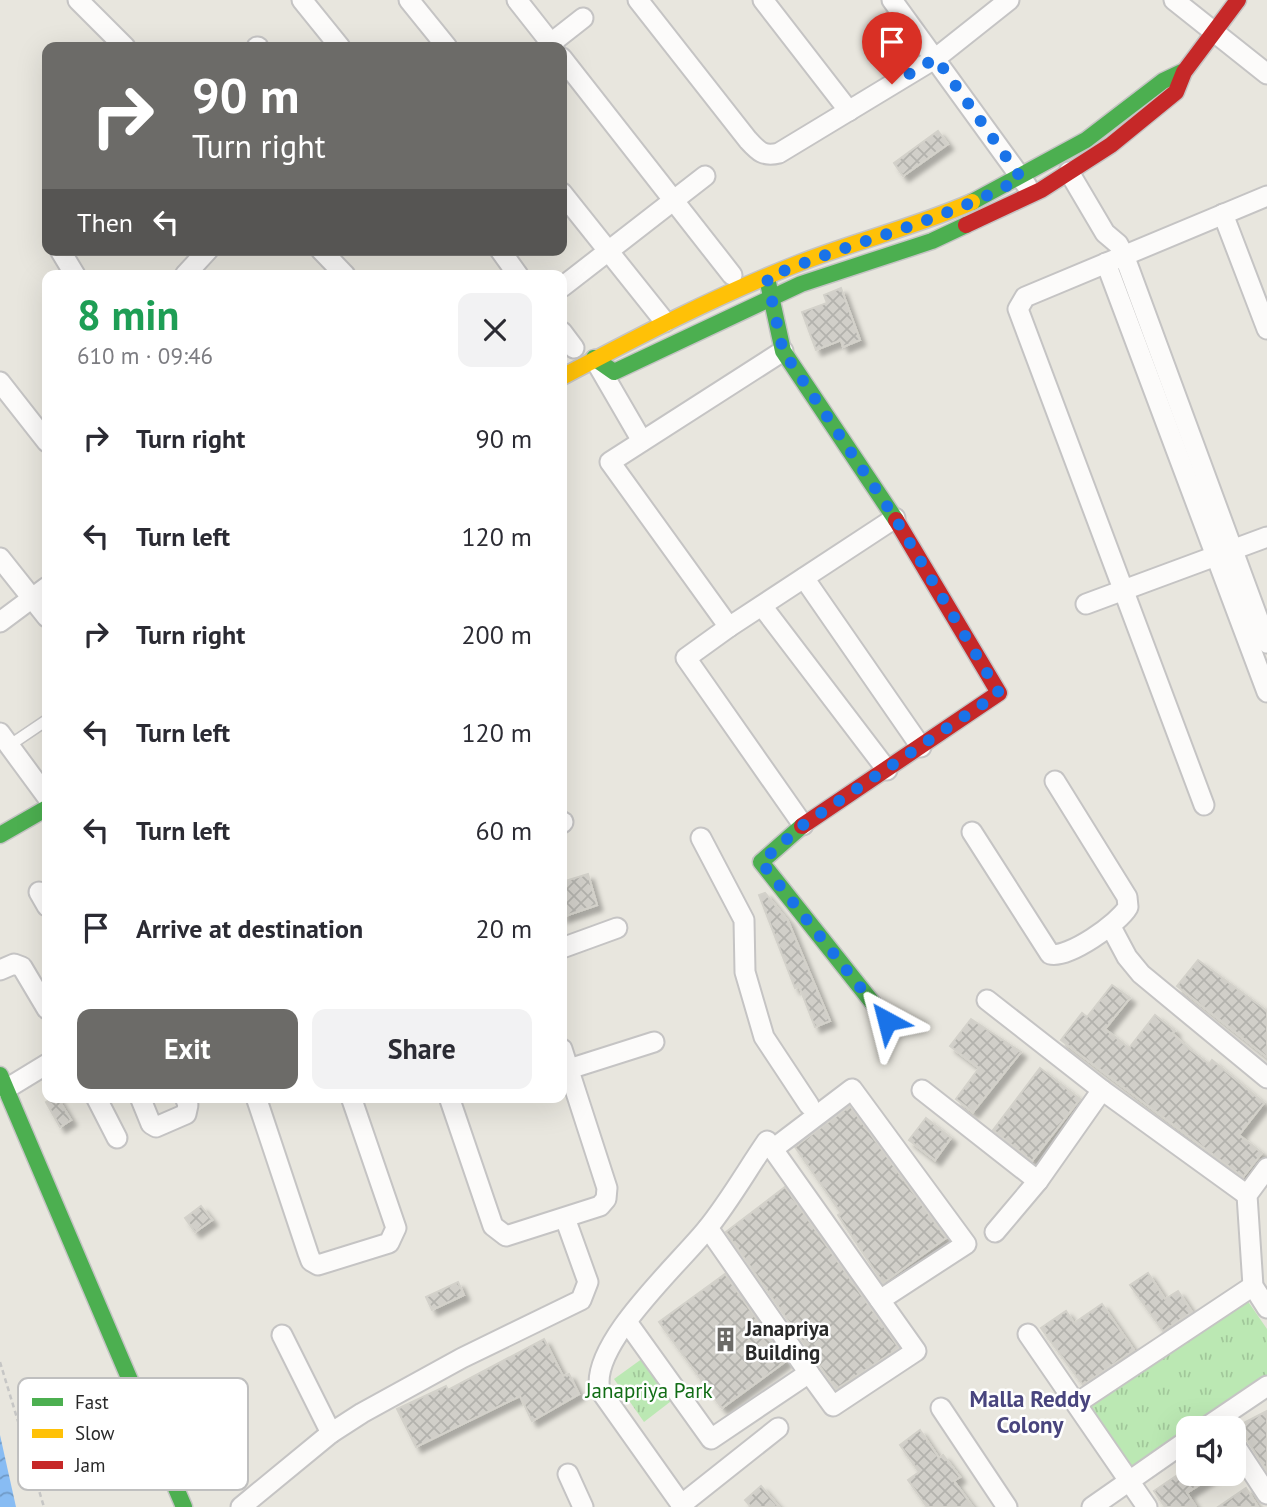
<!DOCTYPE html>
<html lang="en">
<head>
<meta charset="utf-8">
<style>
  :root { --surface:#fff; --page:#f2f2f3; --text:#2b2b33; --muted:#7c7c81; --accent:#6c6b68 }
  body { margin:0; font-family:"PT Sans",sans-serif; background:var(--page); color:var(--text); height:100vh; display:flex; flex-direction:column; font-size:26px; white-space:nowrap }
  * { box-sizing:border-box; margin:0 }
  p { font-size:23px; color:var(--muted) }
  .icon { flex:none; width:38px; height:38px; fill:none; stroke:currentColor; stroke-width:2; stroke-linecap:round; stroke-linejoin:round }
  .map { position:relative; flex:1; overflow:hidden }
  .panel { position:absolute; left:42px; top:270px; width:525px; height:833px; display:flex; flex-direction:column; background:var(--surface); border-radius:14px; box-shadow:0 7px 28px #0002 }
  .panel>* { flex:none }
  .hud { position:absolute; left:42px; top:42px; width:525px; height:214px; border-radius:14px; box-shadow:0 7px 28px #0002; background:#6c6b68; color:#fff; overflow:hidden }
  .buttons { position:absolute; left:1176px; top:1416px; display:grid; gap:14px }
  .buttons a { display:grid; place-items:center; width:70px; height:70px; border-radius:14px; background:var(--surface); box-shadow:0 7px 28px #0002; font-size:35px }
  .pin { position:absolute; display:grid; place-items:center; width:60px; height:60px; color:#fff; margin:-72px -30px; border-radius:50% 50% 50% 0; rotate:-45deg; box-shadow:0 0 7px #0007 }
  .pin .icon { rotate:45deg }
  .me { position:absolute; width:77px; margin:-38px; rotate:322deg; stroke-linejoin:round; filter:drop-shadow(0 0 5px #0008) }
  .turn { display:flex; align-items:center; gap:24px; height:147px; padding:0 35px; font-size:32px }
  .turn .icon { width:91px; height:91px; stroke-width:2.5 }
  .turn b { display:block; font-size:49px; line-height:60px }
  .then { display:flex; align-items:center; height:66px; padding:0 35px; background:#0003; gap:14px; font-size:26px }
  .round { display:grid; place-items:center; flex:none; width:74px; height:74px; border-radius:14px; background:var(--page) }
  .headline { display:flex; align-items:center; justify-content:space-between; height:119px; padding:0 35px }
  h1 { font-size:42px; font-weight:800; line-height:52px; color:#1e9e55 }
  .action { display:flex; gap:14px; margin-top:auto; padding:14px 35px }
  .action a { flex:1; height:80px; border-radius:14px; background:var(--accent); color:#fff; font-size:28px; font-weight:800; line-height:80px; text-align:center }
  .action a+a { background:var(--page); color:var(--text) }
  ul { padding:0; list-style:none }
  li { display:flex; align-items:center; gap:21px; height:98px; padding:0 35px }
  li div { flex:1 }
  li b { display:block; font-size:26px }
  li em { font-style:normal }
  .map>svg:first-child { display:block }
  .grass { fill:url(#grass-tufts) }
  .water { fill:url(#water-waves) }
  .building { fill:url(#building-cross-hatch); stroke:#d3d1ca; stroke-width:2; filter:url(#shadow) }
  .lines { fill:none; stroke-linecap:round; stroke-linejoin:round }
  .lane-casing { stroke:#c5c4c4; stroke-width:13 }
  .street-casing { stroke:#c5c4c4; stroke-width:23 }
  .fast-casing { stroke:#c5c4c4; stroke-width:19 }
  .slow-casing { stroke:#c5c4c4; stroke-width:19 }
  .jam-casing { stroke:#c5c4c4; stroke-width:19 }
  .path { stroke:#c6c6c5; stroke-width:2.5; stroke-dasharray:5 3.5; stroke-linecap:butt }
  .lane { stroke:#fcfbfa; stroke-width:10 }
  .street { stroke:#fcfbfa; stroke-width:19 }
  .fast { stroke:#4caf50; stroke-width:16 }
  .slow { stroke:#ffc107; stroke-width:16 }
  .jam { stroke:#c62828; stroke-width:16 }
  .route { stroke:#1a73e8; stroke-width:12; stroke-dasharray:0 21.6 }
  .labels { text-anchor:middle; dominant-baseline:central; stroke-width:5; stroke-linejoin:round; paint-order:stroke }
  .poi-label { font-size:21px; font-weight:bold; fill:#292929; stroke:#fff; text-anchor:start }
  .park-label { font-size:21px; fill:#126d16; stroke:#fff }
  .neighbourhood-label { font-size:23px; font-weight:bold; fill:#49457e; stroke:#fff }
  .key { fill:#fff; stroke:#bfbfbf; stroke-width:2 }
  .key-label { font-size:19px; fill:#292929 }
</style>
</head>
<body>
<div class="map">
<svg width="1267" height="1507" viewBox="0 0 1267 1507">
  <defs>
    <pattern id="grass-tufts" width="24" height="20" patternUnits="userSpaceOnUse" patternTransform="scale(1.75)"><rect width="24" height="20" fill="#bbe8b3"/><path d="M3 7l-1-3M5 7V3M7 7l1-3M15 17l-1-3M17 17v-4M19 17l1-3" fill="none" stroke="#a1c79a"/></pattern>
    <pattern id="water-waves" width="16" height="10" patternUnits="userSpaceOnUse" patternTransform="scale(1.75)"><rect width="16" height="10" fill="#88bcf3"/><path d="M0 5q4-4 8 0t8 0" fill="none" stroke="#6f99c5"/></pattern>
    <pattern id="building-cross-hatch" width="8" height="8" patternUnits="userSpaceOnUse" patternTransform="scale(1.75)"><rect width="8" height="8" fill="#d1cfc9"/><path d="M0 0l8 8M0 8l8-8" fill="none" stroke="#b3b2ad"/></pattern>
    <filter id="shadow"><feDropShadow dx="5.5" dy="5.5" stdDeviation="2" flood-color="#0004"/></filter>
  </defs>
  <rect width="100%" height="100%" fill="#e8e6de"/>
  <g class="grass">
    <polygon points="1245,1297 1267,1329 1267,1375 1193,1428 1188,1428 1188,1431 1131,1472 1085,1404"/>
    <polygon points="650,1353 679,1395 644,1422 614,1379"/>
  </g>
  <polygon class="water" points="0,1435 16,1507 0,1507"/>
  <g class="building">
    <polygon points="938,131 948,144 903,176 894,163"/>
    <polygon points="841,288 860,340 843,347 841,340 816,350 802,312 827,303 824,295"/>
    <polygon points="588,874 597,905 562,917 562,882"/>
    <polygon points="765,893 788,921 830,1021 815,1027 799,986 795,988 759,895"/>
    <polygon points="1198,960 1267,1011 1267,1057 1177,986"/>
    <polygon points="1112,985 1130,998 1105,1029 1129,1048 1155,1015 1175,1031 1172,1033 1188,1048 1209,1064 1212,1060 1264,1103 1239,1135 1262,1153 1243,1177 1061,1040 1082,1013 1087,1017"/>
    <polygon points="971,1019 1021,1052 973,1112 956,1099 979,1068 950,1046"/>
    <polygon points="1040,1068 1080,1099 1032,1161 993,1130"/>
    <polygon points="54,1097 57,1097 71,1120 60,1127 46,1102"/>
    <polygon points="850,1106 946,1238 883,1283 838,1215 841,1213 795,1147"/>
    <polygon points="926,1118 951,1138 935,1160 909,1140"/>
    <polygon points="785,1187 899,1348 836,1389 726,1232"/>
    <polygon points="201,1206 212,1220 195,1232 185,1218"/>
    <polygon points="1148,1273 1165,1299 1178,1291 1192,1312 1163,1331 1130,1285"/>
    <polygon points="725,1274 786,1361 722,1408 659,1322"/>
    <polygon points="458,1282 464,1295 432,1310 426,1297"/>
    <polygon points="1102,1304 1134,1350 1083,1385 1041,1328 1066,1311 1074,1323"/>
    <polygon points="544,1339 563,1376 569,1374 579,1394 532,1421 520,1396 416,1447 397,1409 446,1386 448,1390"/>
    <polygon points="1267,1411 1267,1471 1238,1426"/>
    <polygon points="920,1430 939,1458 943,1455 960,1477 954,1481 973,1507 927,1507 908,1480 919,1472 900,1445"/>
    <polygon points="1188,1468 1188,1474 1216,1474 1187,1493 1196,1507 1165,1507 1154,1491"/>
    <polygon points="761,1486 779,1507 751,1507 745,1500"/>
    <polygon points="1246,1488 1258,1507 1218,1507"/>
  </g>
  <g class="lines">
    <defs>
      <polyline id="lane" points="10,745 47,720"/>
      <g id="street">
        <polyline points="78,0 125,47"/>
        <polyline points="302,0 340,47"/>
        <polyline points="409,0 447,47"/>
        <polyline points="517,0 554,47"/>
        <path d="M638,0L748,140C758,151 763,157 779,153L936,58L1009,0"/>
        <polyline points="763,0 849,111"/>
        <polyline points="892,0 1027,186"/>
        <polyline points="1174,0 1267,74"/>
        <polyline points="257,47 258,47"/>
        <polyline points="546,47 583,18"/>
        <polyline points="562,58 732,275"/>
        <polyline points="1069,172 1105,233 1118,244 1124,255 1267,643"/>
        <polyline points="562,193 665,322"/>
        <polyline points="1223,214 1267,329"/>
        <polyline points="60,250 75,275"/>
        <polyline points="321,250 345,275"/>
        <polyline points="500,250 518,275"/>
        <polyline points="1106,263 1267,692"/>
        <polyline points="185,275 208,250"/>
        <polyline points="562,287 705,176"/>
        <polyline points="562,332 574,348"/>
        <polyline points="783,351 610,462 729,627 895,518"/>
        <polyline points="595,360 642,441"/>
        <polyline points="0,382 47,442"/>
        <polyline points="0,558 47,617"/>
        <polyline points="804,578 921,747"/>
        <polyline points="1086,604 1267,537"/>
        <polyline points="762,606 887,770"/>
        <polyline points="0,622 47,587"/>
        <polyline points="729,627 686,658 803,825"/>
        <polyline points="0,733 47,797"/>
        <polyline points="1204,805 1018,309 1025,297 1267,196"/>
        <polyline points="562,823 563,822"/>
        <path d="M972,832L1050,954C1068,959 1119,923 1128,907L1127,897L1055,781"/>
        <polyline points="701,838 744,920 745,972 764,1037 809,1105"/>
        <polyline points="39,892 47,906"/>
        <polyline points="1111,927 1127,957 1141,974 1267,1078"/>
        <polyline points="562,948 617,928"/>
        <polyline points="0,970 14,964 22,967 47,1009"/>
        <polyline points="987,1000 1102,1090 1247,1195"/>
        <polyline points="569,1069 654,1042"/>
        <polyline points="6,1089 47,1064"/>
        <polyline points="922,1090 1038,1181"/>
        <polyline points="96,1097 117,1138"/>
        <polyline points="140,1097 151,1124 156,1127 186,1114 188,1105 185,1097"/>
        <polyline points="256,1097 308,1253 311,1261 318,1265 389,1243 396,1228 351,1097"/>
        <polyline points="449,1097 493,1226 506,1236 600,1206 606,1199 607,1188 562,1049"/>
        <polyline points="773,1149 852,1089 966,1244 880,1300"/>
        <polyline points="1267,1168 1247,1195 1253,1286 1267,1308"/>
        <polyline points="995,1232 1038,1181 1102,1090"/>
        <polyline points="627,1322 711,1439 809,1373 708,1228"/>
        <polyline points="1028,1334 1147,1507"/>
        <polyline points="282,1335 331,1433"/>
        <polyline points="1077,1403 1253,1286"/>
        <polyline points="941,1408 1007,1507"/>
        <polyline points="1205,1428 1267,1386"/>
        <polyline points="1234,1444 1267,1494"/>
        <polyline points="568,1474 583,1507"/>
        <polyline points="681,1505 778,1428"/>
        <polyline points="241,1507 331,1433 362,1413 462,1358 581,1300 588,1282 565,1218"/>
        <path d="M683,1507L600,1390C589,1345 679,1264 707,1229C729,1202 747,1170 767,1141L916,1351L833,1406L809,1373"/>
        <polyline points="1092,1507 1188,1440"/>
      </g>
      <g id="fast">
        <polyline points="972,202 1086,140 1163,81 1182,72"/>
        <polyline points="767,278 783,351 896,520"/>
        <polyline points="594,358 614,372 801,284 932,241 966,225"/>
        <polyline points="802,826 761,862 887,1021"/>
        <polyline points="0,835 47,808"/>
        <polyline points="0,1075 184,1507"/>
      </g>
      <path id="slow" d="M562,377C639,336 716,296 797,264C855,241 915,227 972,202"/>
      <g id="jam">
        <polyline points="966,225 1041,190 1111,145 1176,92 1184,72 1238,0"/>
        <polyline points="802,826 999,693 896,520"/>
      </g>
    </defs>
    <use href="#lane" class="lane-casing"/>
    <use href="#street" class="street-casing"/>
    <use href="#fast" class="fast-casing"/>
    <use href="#slow" class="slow-casing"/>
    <use href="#jam" class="jam-casing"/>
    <polyline class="path" points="0,1362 44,1507"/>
    <use href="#lane" class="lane"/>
    <use href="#street" class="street"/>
    <use href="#fast" class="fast"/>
    <use href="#slow" class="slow"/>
    <use href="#jam" class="jam"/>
  </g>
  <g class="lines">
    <path class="route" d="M887,1021L761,862L803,825L999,693L895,518L783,351L767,278C851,241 941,223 1021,178L936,58L892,84"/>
  </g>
  <defs>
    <symbol id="building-bare" viewBox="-9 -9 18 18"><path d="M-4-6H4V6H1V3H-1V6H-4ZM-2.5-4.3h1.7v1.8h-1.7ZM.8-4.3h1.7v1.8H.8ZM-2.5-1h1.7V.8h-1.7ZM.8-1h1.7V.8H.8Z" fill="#6c6b68" stroke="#fff" stroke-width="2.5" paint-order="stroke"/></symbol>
  </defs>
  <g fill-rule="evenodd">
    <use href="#building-bare" x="708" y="1322" width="35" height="35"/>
  </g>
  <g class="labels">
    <g class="poi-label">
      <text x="745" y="1328">Janapriya<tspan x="745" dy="24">Building</tspan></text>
    </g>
    <g class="park-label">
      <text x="649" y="1390">Janapriya Park</text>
    </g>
    <g class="neighbourhood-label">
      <text x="1030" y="1398">Malla Reddy<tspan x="1030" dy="26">Colony</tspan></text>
    </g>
  </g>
  <rect x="18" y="1378" width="230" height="112" rx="10" class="key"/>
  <rect x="32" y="1398" width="31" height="8" fill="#4caf50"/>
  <rect x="32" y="1429" width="31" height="9" fill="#ffc107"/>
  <rect x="32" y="1461" width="31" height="8" fill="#c62828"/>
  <g class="key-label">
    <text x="75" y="1409">Fast</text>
    <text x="75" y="1440">Slow</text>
    <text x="75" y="1472">Jam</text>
  </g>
</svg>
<div class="buttons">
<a><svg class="icon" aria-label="sound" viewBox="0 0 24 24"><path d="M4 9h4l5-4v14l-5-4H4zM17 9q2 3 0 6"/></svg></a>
</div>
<div class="pin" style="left:892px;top:84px;background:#d93025"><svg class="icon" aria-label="arrive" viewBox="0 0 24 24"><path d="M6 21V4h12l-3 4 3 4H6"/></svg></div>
<svg class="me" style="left:887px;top:1021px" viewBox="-20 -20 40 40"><path d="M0-17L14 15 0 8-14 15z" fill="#1a73e8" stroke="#fff" stroke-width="4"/></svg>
<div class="hud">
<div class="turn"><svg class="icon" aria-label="right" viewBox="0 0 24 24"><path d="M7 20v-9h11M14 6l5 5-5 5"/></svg><div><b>90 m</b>Turn right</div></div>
<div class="then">Then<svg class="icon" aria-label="left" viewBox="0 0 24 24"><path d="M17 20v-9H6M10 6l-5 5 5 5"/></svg></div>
</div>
<section class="panel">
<div class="headline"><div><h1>8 min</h1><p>610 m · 09:46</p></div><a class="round"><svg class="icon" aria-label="close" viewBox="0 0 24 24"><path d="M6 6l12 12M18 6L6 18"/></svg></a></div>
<ul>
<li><svg class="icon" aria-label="right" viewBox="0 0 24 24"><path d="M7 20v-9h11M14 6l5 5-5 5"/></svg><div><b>Turn right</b></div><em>90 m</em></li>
<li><svg class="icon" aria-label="left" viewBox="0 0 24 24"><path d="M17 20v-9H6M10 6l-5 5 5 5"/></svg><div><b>Turn left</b></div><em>120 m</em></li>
<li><svg class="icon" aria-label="right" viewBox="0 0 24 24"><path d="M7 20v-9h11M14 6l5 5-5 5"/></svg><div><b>Turn right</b></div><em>200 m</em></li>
<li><svg class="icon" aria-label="left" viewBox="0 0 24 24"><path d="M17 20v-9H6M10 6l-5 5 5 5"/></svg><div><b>Turn left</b></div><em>120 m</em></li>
<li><svg class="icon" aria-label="left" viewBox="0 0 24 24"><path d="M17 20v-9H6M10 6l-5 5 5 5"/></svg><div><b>Turn left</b></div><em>60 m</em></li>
<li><svg class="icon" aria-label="arrive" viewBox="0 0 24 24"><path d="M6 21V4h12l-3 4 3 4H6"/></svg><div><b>Arrive at destination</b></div><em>20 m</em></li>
</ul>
<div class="action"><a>Exit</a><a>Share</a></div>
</section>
</div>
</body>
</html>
